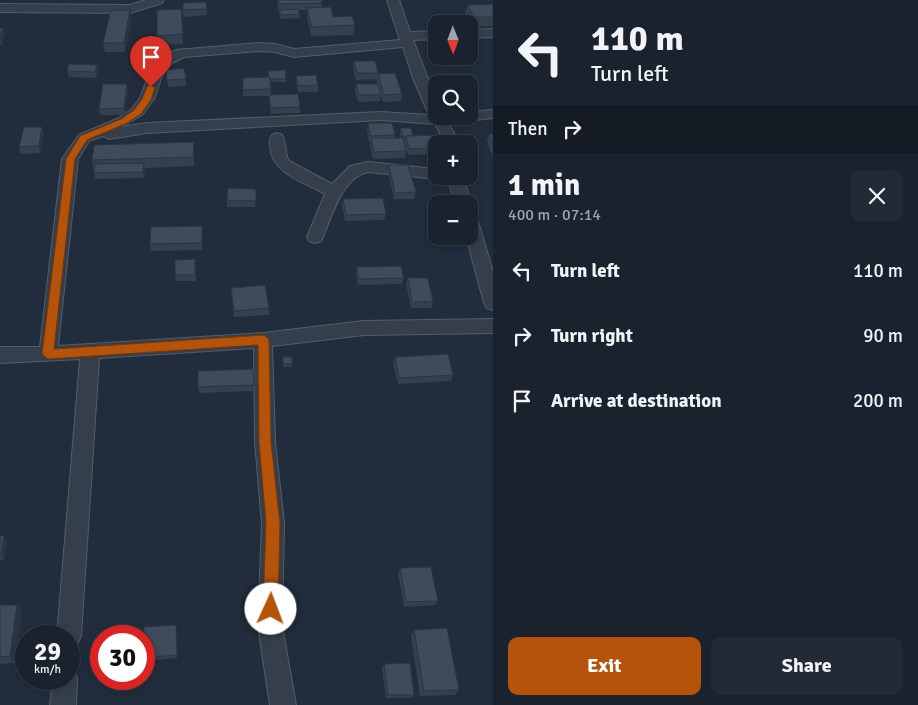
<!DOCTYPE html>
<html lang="en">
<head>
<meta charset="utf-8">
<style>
  :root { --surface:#19222d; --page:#222a35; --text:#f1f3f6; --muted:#9fa4aa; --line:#373f49; --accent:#b45309 }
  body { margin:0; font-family:Signika,sans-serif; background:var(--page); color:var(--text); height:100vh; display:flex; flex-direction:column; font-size:19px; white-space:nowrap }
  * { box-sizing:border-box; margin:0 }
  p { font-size:16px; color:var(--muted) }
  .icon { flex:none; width:28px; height:28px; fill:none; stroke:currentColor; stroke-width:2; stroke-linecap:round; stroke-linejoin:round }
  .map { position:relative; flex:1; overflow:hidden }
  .drawer { display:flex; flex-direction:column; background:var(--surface); width:425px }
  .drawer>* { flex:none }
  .top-card { background:#19222d; color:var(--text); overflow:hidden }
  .needle { width:32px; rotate:179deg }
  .buttons { position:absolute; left:428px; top:15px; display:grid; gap:10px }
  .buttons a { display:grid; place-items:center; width:50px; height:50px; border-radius:10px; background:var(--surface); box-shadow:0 2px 8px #0003,0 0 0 1px var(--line); font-size:25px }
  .speed { position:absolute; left:15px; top:625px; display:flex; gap:10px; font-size:25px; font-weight:700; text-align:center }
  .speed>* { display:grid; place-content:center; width:65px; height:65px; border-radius:50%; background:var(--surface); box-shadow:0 2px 8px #0003,0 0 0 1px var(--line); line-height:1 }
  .speed small { font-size:12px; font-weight:400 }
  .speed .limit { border:8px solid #d22; background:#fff; color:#111 }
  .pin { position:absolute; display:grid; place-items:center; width:42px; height:42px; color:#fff; margin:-51px -21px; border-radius:50% 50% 50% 0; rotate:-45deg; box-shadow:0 0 5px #0007 }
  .pin .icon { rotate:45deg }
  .me { position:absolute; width:55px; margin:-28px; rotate:2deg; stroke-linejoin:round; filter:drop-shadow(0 0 4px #0008) }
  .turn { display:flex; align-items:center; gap:18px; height:105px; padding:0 15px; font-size:22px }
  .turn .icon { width:65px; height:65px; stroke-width:2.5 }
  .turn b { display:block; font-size:35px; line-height:42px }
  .then { display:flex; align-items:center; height:48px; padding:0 15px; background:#0003; gap:10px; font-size:19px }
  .round { display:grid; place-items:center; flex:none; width:52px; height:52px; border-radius:10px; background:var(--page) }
  .head { display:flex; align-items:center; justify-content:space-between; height:85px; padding:0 15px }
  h1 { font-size:30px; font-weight:700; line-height:38px }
  .action { display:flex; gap:10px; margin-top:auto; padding:10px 15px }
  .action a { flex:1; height:58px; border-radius:10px; background:var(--accent); color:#fff; font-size:20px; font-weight:700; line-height:58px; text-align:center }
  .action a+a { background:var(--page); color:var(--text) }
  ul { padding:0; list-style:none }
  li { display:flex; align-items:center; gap:15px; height:65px; padding:0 15px }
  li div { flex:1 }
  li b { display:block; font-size:19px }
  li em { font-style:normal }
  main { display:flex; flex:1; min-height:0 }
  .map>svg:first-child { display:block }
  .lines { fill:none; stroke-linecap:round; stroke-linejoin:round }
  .minor-casing { stroke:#535d6a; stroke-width:2 }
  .minor { fill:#353f4c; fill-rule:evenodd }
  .wall { fill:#34404e }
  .shaded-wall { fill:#2b3440 }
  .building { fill:#3d4b5b; stroke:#2b3440 }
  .route { fill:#b45309; stroke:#753606 }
</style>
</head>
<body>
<main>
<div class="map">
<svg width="493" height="705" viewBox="0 0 493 705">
  <rect width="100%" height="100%" fill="#212d3c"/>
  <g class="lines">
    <defs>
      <g id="minor">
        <polygon points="146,0 164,0 162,3 130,13 0,12 0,4 129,5"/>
        <path d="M387,0H399L410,32L436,31V39L413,40L436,99V116H469V112L493,110V118L448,123L454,133L456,144H442L440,133L435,124L381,120L147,133L109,139L103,136L89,141L78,159L58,346L263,333L364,321L493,319V333L364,335L272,346L275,442L284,523L282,626L296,705H270L258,626L262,523L255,442L254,348L99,358L81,636L77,644L69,648V636H57L80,359L0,363V347H40L62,159L79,135L119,118L132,109L140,98L150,72L162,57L176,50L260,43L275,44L294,49L400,40ZM403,47L413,78L429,115L381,112L147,123L121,127L142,115L154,99L162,76L172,63L184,57L260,51L275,52L294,57Z"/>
        <polygon points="493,29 493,37 469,38 469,30"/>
        <path d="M277,133L282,135C287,143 284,153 289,161L332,184L350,166L368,162L426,168L436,164V175L428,178L368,172C342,178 332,215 323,237L321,241L315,243L309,241L307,237L325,194C304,182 271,173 270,146C270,141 269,139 272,135Z"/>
        <polygon points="446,176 462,176 472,204 470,208 469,204 456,204"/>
        <polygon points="469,212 475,214 477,218 493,272 493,310 487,308 484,303 466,236 469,236"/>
        <polygon points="69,668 74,670 77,679 76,705 50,705 53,679 69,679"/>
      </g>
    </defs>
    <use href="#minor" class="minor-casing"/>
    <use href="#minor" class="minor"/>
  </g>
  <g class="wall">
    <polygon points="277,0 322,0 322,7 333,17 355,25 353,35 311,36 307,17 307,10 299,10 300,18 280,19 279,11 278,11"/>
    <polygon points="206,2 207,15 183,17 183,3"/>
    <polygon points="493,4 493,26 471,27 465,14 468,5"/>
    <polygon points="181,9 183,44 158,45 157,36"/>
    <polygon points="132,19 125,52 105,52 103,43"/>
    <polygon points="0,28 3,28 5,34 2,45 0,45"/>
    <polygon points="354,61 378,73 378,74 402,94 401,101 383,102 380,92 381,95 380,101 358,102 355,91 356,84 377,84 377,79 356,80 353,68"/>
    <polygon points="184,68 186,86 168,87 166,70"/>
    <polygon points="67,71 99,71 97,78 69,77"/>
    <polygon points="268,71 286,79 286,82 270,82 271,95 300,107 300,113 271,114 269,102 269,96 243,96 243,78 268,77"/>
    <polygon points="296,76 318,85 318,92 298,92 296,82"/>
    <polygon points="128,90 125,115 100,115 99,109"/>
    <polygon points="368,123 395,135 394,138 401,138 400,132 401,128 413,135 436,144 436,154 408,155 404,142 405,140 403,140 406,151 405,158 373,159 370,145 371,142 369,142 367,130"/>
    <polygon points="42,127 44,133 40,153 21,154 19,147"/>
    <polygon points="489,134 493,134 493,153 491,153 487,140"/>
    <polygon points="194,152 194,166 145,168 144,178 95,179 92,160"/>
    <polygon points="389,165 416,192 414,199 394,199 388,172"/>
    <polygon points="256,189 255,207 227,207 227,200"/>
    <polygon points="343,199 386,214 384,220 345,221 342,205"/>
    <polygon points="202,232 202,250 151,251 150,244"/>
    <polygon points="196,266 196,281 176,281 175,275"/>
    <polygon points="357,267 404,278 402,284 358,285 356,273"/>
    <polygon points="408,278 433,302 431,308 411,308 406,284"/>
    <polygon points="231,288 269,308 269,315 234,317"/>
    <rect x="283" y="357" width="9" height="10"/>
    <polygon points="395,357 453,375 451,381 398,384 393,363"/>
    <polygon points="254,385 254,391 199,393 198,387"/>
    <polygon points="0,536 7,540 4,560 0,560"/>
    <polygon points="400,568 438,601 435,605 404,607 398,573"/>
    <polygon points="0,605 22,612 16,663 0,664"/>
    <polygon points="176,629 177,658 145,661 144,658"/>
    <polygon points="414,630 459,690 455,695 420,696 411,635"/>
    <polygon points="384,664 414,695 412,698 386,698 382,668"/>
  </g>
  <g class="shaded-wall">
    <polygon points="130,10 132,19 125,52 124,43"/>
    <polygon points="3,28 5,34 2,45 0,39"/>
    <polygon points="97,65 99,71 97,78 95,72"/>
    <polygon points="127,84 128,90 125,115 124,108"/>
    <polygon points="42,127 44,133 40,153 39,146"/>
    <polygon points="144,163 145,170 144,178 143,172"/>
    <polygon points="4,535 7,540 4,560 1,556"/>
    <polygon points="17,605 22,612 16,663 10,656"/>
  </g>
  <g class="building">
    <polygon points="278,0 322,0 322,3 278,4"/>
    <polygon points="206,2 207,9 183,10 183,3"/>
    <polygon points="493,4 493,17 473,17 468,5"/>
    <polygon points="331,7 333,17 352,16 355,25 312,27 307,8"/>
    <polygon points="181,9 183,34 157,36 157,10"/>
    <polygon points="298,9 300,14 281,15 279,10"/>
    <polygon points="111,10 130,10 124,43 103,43"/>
    <polygon points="0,28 3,28 0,39"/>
    <polygon points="354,61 375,61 378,73 357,73"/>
    <polygon points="69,64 97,65 95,72 67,71"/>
    <polygon points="184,68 186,79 167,80 166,70"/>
    <polygon points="285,70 286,79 270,79 270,77 269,77 268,71"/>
    <polygon points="395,73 402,94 384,95 378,74"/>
    <polygon points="316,75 318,85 298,86 296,76"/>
    <polygon points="270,77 271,89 243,90 243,78"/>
    <polygon points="103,84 127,84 124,108 99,109"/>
    <polygon points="356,84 378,84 381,95 359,95"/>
    <polygon points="298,94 300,107 271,108 269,95"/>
    <polygon points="368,123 392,123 395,135 370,136"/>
    <polygon points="24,127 42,127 39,146 19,147"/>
    <polygon points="401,128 411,128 413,135 406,136 406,137 403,137"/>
    <polygon points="489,134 493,134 493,146"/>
    <polygon points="439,135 442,144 436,144 436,148 409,149 406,136"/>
    <polygon points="371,138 403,138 406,151 374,152"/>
    <polygon points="194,142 193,157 92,160 94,145"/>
    <polygon points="144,163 143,172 94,173 95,164"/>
    <polygon points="389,165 408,165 416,192 395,193"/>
    <polygon points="228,188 256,189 256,201 227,200"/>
    <polygon points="383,198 386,214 346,215 343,199"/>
    <polygon points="202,226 202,243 150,244 151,227"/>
    <polygon points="195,259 195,275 175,275 175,260"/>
    <polygon points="401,266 404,278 359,279 357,267"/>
    <polygon points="408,278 428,278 433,302 412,302"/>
    <polygon points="265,285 269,308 234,311 231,288"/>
    <polygon points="448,354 453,375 399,378 395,357"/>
    <rect x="283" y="357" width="9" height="7"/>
    <polygon points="253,369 254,385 198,387 198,371"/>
    <polygon points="4,535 1,556 0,556 0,536"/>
    <polygon points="431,567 438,601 406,602 400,568"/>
    <polygon points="0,605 17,605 10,656 0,657"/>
    <polygon points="176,625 177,655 144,658 144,627"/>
    <polygon points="447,628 459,690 424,691 414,630"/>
    <polygon points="410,663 414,695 388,695 384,664"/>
  </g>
  <polygon class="route" points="148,85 155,87 151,100 141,114 127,123 87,140 75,159 54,349 263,335 267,337 269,340 271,442 280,523 278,609 276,614 271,616 266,614 263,609 266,523 259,442 258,345 48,359 42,354 66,159 80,136 121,119 134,110 142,99"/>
</svg>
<div class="buttons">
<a><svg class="needle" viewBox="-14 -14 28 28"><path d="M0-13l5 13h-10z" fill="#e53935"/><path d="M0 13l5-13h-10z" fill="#9fa4aa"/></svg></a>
<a><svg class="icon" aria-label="search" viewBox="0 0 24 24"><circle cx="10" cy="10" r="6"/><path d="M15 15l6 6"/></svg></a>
<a>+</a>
<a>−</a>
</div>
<div class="speed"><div>29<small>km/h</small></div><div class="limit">30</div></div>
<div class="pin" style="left:151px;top:87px;background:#d93025"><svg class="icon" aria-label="arrive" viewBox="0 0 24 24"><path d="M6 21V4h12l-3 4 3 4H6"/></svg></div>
<svg class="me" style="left:271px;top:609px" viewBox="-20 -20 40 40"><circle r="19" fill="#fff"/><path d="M0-13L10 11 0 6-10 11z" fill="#b45309"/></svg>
</div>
<section class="drawer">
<div class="top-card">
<div class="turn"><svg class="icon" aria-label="left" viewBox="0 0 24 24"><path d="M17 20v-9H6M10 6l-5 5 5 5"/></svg><div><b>110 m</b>Turn left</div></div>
<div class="then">Then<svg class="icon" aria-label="right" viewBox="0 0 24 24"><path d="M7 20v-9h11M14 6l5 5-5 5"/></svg></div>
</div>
<div class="head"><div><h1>1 min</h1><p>400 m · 07:14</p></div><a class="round"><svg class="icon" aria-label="close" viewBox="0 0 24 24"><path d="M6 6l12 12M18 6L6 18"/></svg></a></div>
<ul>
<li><svg class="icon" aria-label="left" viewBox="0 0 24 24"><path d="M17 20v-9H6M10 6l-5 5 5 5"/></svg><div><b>Turn left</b></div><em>110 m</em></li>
<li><svg class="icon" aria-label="right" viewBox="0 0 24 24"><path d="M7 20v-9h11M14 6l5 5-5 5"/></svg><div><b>Turn right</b></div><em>90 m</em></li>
<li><svg class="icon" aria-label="arrive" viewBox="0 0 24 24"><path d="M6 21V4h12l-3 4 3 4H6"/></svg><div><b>Arrive at destination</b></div><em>200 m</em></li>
</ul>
<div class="action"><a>Exit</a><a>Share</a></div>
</section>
</main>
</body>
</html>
